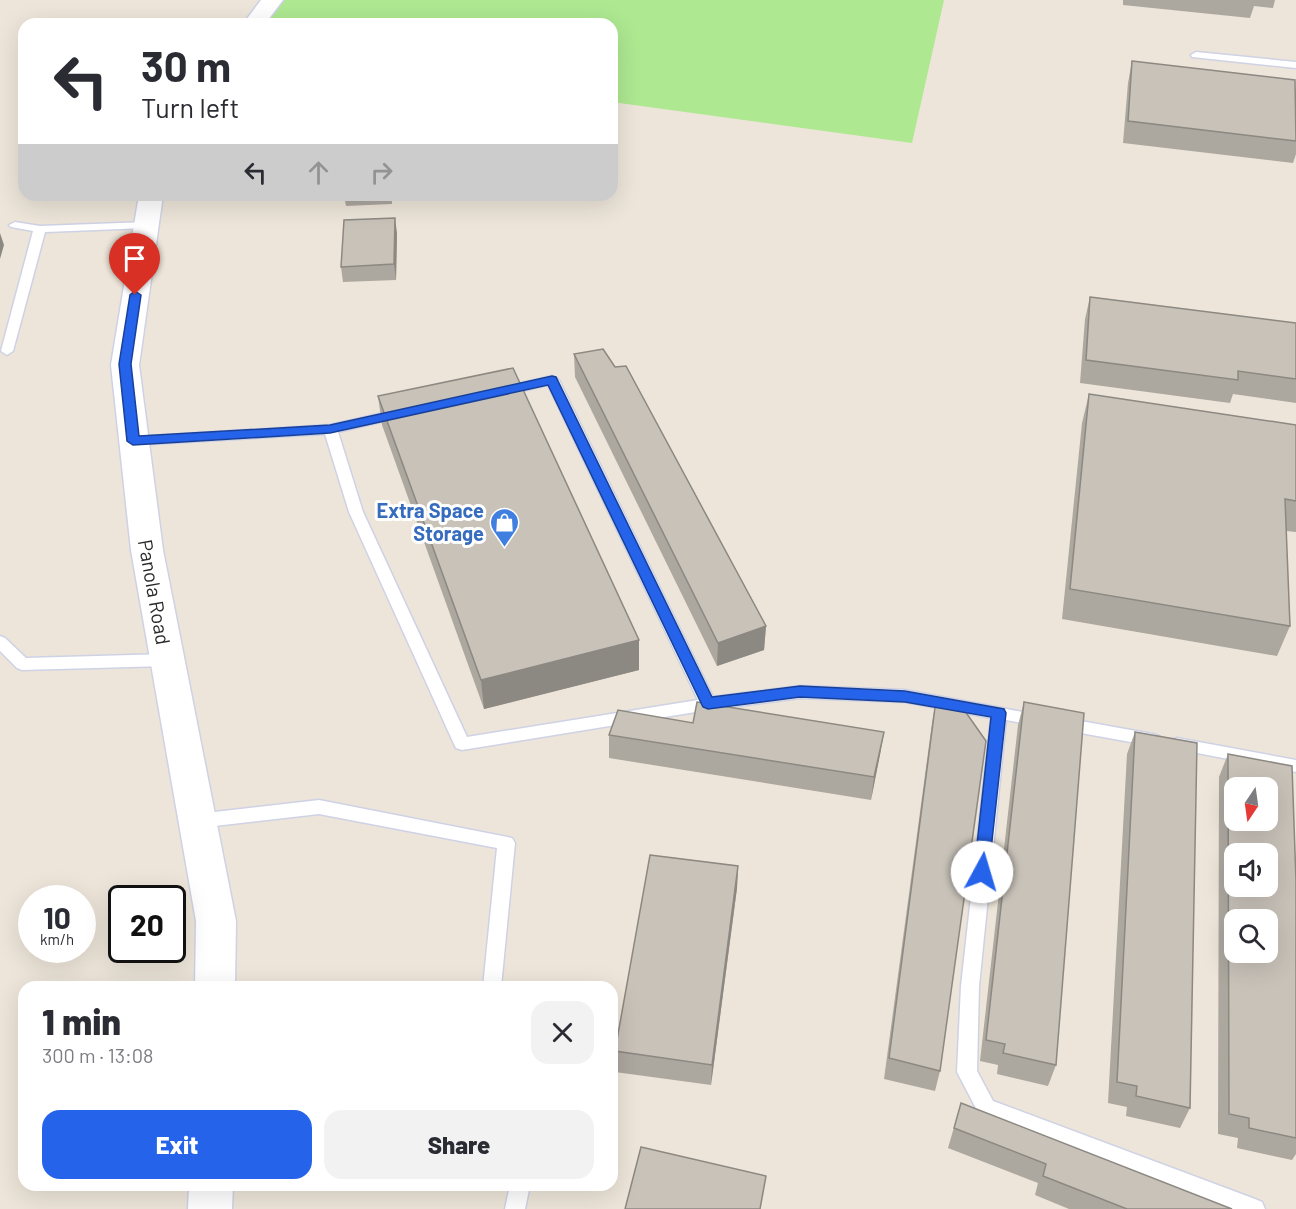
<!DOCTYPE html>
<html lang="en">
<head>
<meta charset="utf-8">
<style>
  :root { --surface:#fff; --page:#f2f2f3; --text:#2b2b33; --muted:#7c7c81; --accent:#2563eb }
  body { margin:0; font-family:Barlow,sans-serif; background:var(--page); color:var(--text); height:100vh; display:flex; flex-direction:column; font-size:22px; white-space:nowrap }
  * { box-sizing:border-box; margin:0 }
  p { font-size:20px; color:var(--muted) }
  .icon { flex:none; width:33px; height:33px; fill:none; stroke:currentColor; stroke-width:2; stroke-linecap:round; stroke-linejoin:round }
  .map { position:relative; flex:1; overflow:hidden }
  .drawer { position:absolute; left:18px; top:981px; width:600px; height:210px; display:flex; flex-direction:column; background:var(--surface); border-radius:18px; box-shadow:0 6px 24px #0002 }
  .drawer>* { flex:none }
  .guide { position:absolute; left:18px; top:18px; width:600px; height:183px; border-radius:18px; box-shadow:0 6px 24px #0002; background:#fff; color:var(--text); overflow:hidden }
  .needle { width:39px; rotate:193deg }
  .tools { position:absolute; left:1224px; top:777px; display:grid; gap:12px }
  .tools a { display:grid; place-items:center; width:54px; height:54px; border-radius:12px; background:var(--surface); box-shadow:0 6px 24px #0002; font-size:30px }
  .speed { position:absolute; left:18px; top:885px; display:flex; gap:12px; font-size:30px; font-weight:700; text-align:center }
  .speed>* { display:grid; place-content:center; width:78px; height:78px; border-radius:50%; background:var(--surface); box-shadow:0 6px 24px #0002; line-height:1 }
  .speed small { font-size:15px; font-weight:400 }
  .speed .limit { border:3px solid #111; border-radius:9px; background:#fff; color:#111 }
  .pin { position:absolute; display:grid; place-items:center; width:51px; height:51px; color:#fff; margin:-62px -26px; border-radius:50% 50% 50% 0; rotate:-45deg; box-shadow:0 0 6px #0007 }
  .pin .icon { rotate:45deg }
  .me { position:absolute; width:66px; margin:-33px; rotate:6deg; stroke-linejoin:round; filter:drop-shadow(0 0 4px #0008) }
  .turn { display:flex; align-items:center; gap:21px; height:126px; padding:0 24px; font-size:27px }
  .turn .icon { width:78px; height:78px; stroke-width:2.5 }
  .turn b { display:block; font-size:42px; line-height:51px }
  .lanes { display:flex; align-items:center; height:57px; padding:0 24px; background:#0003; justify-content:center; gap:30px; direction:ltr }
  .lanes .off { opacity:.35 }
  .round { display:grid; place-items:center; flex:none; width:63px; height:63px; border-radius:18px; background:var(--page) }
  .overview { display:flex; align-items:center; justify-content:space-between; height:102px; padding:0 24px }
  h1 { font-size:36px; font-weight:800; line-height:45px }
  .action { display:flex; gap:12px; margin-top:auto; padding:12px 24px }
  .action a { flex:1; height:69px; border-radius:18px; background:var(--accent); color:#fff; font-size:24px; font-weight:800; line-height:69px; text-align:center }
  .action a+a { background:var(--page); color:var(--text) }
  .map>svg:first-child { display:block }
  .green { fill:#aee891 }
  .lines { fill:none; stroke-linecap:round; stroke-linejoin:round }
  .service-casing { stroke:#ced2e4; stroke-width:3 }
  .secondary-casing { stroke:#ced2e4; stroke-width:3 }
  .service { fill:#fff; fill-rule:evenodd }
  .secondary { fill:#fff; fill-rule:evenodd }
  .wall { fill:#aca79f }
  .shaded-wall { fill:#8c8882 }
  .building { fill:#c8c2b9; stroke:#8c8882; stroke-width:1.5; fill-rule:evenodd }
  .route { fill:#2563eb; stroke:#184099; stroke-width:1.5 }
  .labels { text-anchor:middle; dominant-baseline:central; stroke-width:6; stroke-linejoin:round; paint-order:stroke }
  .shop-label { font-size:20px; font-weight:bold; fill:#366cbe; stroke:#fff; text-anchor:end }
  .street-label { font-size:20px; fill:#292929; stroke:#fff }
</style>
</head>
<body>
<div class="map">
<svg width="1296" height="1209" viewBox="0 0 1296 1209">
  <rect width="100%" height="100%" fill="#ede5d9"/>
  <polygon class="green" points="263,0 944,0 912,143 612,102 612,24 240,24"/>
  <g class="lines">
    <defs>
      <g id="service">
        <polygon points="1196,52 1296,62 1296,68 1192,57 1191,55"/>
        <polygon points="15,222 40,226 146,222 152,225 146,228 45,232 13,351 7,355 1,351 33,231 11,227 9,225"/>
        <polygon points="552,376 559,380 713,697 800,686 905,690 1044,716 1046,720 1044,724 1038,726 1006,720 979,986 977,1071 993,1101 1255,1199 1262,1202 1265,1209 1229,1209 979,1114 957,1072 961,986 991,718 905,702 800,698 708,710 462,750 456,748 454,744 349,512 325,434 133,445 126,441 133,437 330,425 401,409 406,410 408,413 406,416 338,432 363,512 467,737 698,700 548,385 504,395 497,391 499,388"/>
        <polygon points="0,636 5,638 26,658 167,654 172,656 175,660 172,664 167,666 22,670 17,668 0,651"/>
        <polygon points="1064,718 1153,734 1159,736 1161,740 1159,744 1153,746 1064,730 1058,728 1056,724 1058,720"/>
        <polygon points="1177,738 1296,760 1296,772 1171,748 1169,744 1171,740"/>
        <polygon points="319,800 512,838 515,843 501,987 483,987 497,848 319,814 197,828 191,826 189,821 191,816 197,814"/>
        <polygon points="510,1185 530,1185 525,1209 505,1209"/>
      </g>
      <g id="secondary">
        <polygon points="261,0 283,0 265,24 243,24"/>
        <polygon points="139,195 163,195 139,365 163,550 236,921 235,987 195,987 196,921 131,550 111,365"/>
        <polygon points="189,1185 233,1185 232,1209 188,1209"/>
      </g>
    </defs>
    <use href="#service" class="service-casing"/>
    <use href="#secondary" class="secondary-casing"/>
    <use href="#service" class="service"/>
    <use href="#secondary" class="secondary"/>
  </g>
  <g class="wall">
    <polygon points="1123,0 1275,0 1273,8 1254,6 1250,18 1123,5"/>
    <polygon points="1132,61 1296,89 1296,154 1293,163 1123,143 1128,83"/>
    <polygon points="344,195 392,195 392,204 346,206"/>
    <polygon points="397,233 396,280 343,282 341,267"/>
    <polygon points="1090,297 1296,323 1296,403 1233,394 1230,403 1080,383 1085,319"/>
    <polygon points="574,354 766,626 764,650 717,666 575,377"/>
    <polygon points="1089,394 1296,425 1296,532 1286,531 1290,626 1277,656 1062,619 1082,423"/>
    <polygon points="378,396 639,670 484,709 382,425"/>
    <polygon points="936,700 940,1071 935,1091 884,1079 932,723"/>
    <polygon points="1024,702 1056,1065 1048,1086 997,1074 998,1065 980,1061 1018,725"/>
    <polygon points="693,723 884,732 871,800 609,758 609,735"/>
    <polygon points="1135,732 1190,1108 1180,1128 1126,1116 1127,1107 1108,1103 1127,754"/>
    <polygon points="1228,754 1296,881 1296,1154 1292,1160 1237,1148 1238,1138 1218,1134 1219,777"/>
    <polygon points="738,866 737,888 711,1085 615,1072 615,1051"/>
    <polygon points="961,1103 1232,1209 1069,1209 1035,1195 1038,1183 948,1148"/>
  </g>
  <g class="shaded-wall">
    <polygon points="395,218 397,233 396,280 394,264"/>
    <polygon points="0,233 4,245 0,259"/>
    <polygon points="766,626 764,650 717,666 718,643"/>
    <polygon points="639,640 639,670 484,709 481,680"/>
    <polygon points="884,732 880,755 871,800 874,777"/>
    <polygon points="738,866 737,888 711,1085 712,1065"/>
  </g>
  <g class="building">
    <polygon points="1132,61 1295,80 1296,141 1128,121"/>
    <polygon points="395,218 394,264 341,267 344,220"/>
    <polygon points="1090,297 1296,323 1296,379 1238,371 1238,380 1086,360"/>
    <polygon points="603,349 615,367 626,366 766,626 718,643 574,354"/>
    <polygon points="513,368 639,640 481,680 378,396"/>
    <polygon points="1089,394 1296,425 1296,501 1285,499 1290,626 1070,589"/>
    <polygon points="936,700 960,704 986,741 940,1071 889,1058"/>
    <polygon points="697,702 884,732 874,777 609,735 618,710 693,723"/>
    <polygon points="1024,702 1084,713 1056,1065 1003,1053 1005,1044 986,1040"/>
    <polygon points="1135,732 1197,743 1190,1108 1136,1096 1137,1086 1117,1082"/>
    <path d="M1228,754L1292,766L1296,881V1138L1249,1128V1118L1229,1114ZM1234,788H1268V820H1234ZM1234,854H1268V886H1234ZM1234,920H1268V952H1234Z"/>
    <polygon points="650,855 738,866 712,1065 615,1051"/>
    <polygon points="961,1103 1232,1209 1127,1209 1043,1176 1046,1164 954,1128"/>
    <polygon points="641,1147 766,1176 760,1209 625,1209"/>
  </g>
  <polygon class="route" points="135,291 141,295 131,364 139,436 330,425 552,376 556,377 712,697 800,686 905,691 1004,709 1006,713 988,877 982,879 976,877 974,872 991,717 905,702 800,697 708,709 703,707 548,385 330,433 133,445 127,441 119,364 130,295"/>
  <defs>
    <symbol id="shop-pin" viewBox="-11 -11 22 30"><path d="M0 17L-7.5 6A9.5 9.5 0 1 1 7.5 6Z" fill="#3f7fe0" stroke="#fff"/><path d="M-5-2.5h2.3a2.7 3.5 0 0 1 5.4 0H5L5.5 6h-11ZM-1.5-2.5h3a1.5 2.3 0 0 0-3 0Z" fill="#fff"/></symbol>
  </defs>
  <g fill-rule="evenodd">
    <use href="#shop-pin" x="488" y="506" width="33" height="45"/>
  </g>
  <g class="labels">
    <g class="shop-label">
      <text x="484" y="510">Extra Space<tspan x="484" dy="23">Storage</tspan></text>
    </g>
    <g class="street-label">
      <text transform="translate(155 592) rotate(80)">Panola Road</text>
    </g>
  </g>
</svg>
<div class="tools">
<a><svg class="needle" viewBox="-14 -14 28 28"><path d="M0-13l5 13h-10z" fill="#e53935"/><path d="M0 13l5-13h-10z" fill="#7c7c81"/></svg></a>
<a><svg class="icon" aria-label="sound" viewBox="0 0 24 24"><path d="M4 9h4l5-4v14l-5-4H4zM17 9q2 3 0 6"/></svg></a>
<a><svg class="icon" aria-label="search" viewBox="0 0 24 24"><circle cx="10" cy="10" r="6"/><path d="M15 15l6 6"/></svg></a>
</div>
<div class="speed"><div>10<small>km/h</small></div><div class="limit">20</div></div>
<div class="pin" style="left:135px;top:295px;background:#d93025"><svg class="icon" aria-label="arrive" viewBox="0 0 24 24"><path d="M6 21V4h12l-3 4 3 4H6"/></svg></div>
<svg class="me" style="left:982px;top:872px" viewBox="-20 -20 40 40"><circle r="19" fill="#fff"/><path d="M0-13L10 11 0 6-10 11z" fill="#2563eb"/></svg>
<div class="guide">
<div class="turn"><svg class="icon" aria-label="left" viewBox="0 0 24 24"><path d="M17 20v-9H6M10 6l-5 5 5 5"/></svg><div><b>30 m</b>Turn left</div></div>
<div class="lanes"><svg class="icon" aria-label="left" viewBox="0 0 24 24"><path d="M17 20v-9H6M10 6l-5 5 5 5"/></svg><svg class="icon off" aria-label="ahead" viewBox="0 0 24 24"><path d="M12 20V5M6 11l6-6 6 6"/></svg><svg class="icon off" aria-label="right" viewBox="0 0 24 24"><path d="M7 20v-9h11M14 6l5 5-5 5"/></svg></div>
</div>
<section class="drawer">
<div class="overview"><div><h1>1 min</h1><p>300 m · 13:08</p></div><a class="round"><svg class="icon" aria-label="close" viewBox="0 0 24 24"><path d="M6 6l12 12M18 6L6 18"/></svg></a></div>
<div class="action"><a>Exit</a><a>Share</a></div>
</section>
</div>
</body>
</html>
